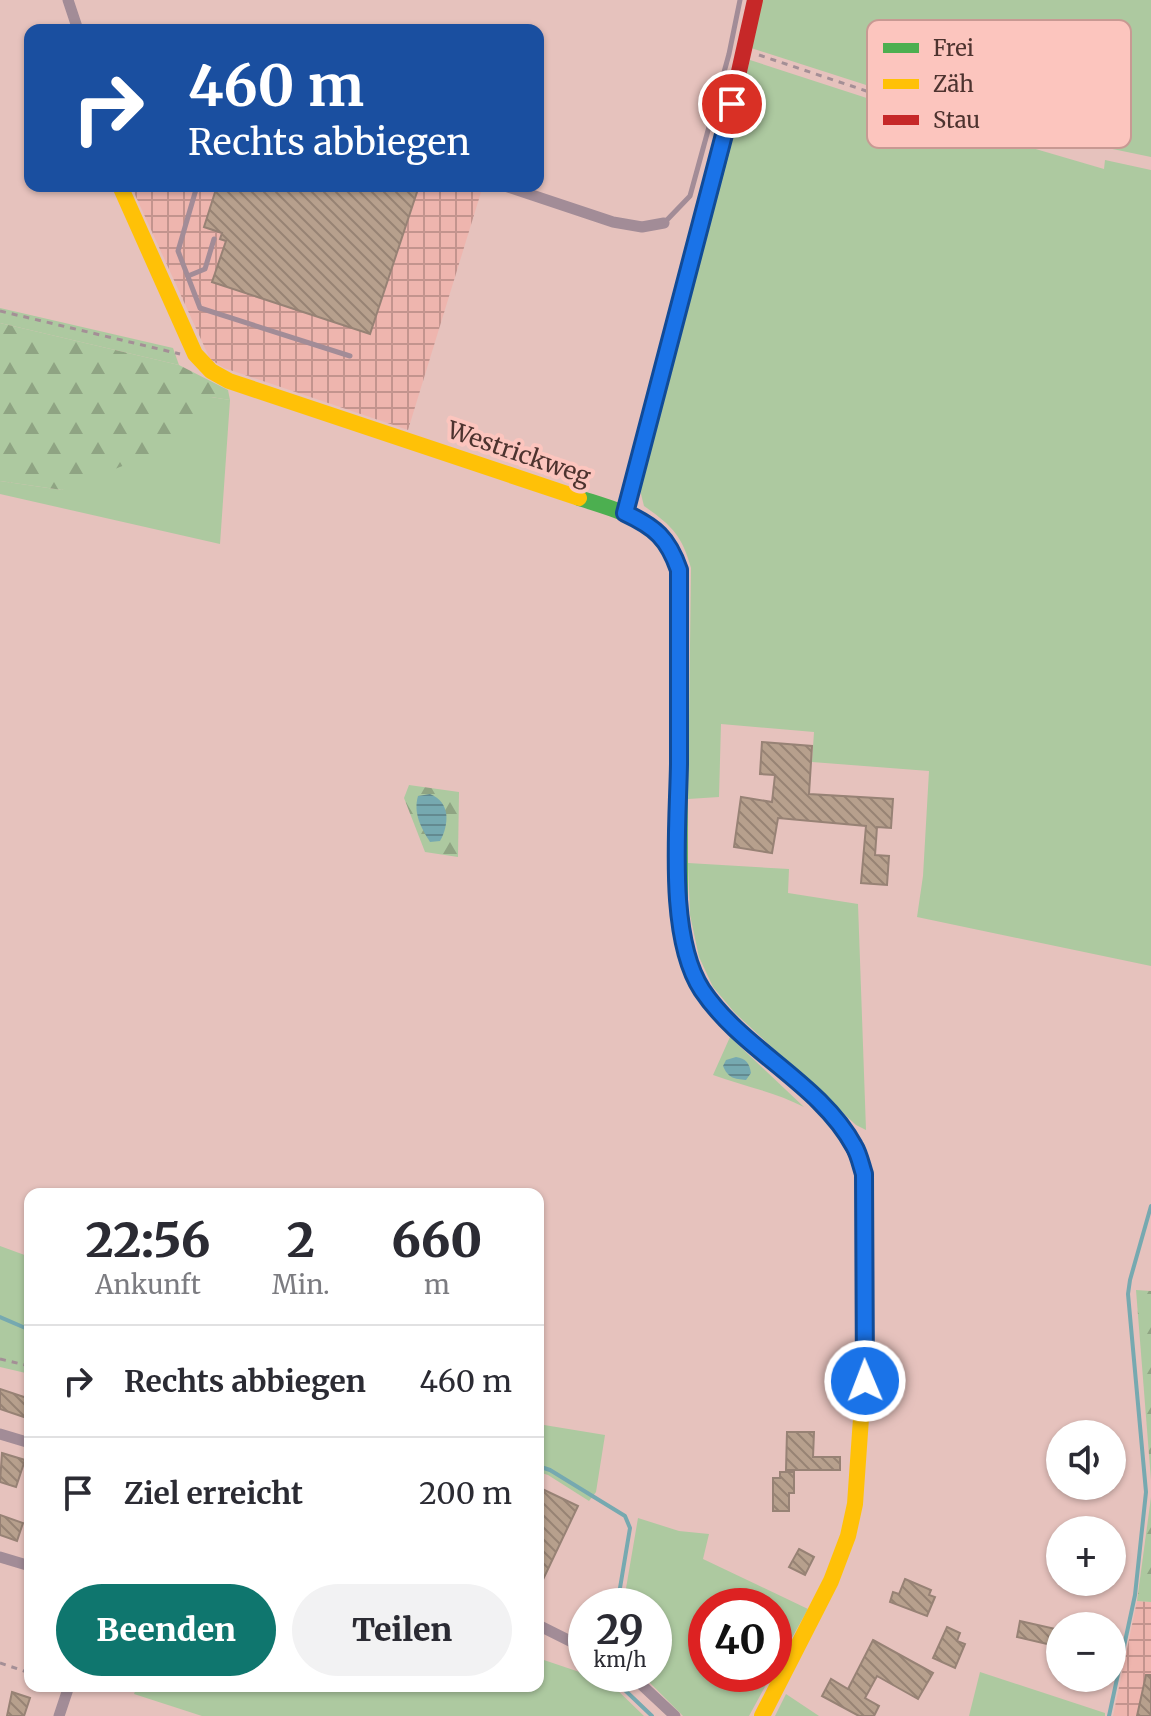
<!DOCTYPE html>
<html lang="de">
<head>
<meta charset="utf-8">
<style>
  :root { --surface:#fff; --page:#f2f2f3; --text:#2b2b33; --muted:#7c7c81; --line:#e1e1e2; --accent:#0f766e }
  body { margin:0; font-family:Merriweather,serif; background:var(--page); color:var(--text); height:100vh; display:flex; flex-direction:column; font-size:30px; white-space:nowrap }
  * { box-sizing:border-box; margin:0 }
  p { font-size:26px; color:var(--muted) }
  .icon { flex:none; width:44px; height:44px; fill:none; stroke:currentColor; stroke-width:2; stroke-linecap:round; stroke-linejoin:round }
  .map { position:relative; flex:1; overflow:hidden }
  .drawer { position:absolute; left:24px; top:1188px; width:520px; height:504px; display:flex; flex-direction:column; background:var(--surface); border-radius:16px; box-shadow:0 2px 6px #0004 }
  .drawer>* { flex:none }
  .guide { position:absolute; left:24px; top:24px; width:520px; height:168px; border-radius:16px; box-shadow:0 2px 6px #0004; background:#1a4fa0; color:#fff; overflow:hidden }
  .controls { position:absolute; left:1046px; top:1420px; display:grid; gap:16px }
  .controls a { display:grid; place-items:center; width:80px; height:80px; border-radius:50%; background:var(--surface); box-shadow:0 2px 6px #0004; font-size:40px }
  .speed { position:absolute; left:568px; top:1588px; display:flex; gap:16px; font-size:40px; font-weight:700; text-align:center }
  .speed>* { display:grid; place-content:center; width:104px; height:104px; border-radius:50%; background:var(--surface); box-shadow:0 2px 6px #0004; line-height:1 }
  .speed small { font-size:20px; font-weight:400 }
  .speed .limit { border:12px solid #d22; background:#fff; color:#111 }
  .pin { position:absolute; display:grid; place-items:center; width:68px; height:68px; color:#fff; margin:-34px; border:4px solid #fff; border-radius:50%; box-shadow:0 2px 8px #0007 }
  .me { position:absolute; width:88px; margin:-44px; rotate:359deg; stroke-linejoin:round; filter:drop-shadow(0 0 6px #0008) }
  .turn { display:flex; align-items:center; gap:28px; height:168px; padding:0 32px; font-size:36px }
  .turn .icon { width:104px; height:104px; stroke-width:2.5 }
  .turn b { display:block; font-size:56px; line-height:68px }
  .eta { display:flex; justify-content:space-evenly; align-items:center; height:136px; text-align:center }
  .eta b { font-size:48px; font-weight:800; line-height:56px }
  .button { display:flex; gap:16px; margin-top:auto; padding:16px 32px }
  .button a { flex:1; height:92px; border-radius:48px; background:var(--accent); color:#fff; font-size:32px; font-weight:800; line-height:92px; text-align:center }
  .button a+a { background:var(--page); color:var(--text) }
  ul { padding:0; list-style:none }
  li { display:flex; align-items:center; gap:24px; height:112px; padding:0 32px; border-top:2px solid var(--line) }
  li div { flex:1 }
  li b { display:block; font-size:30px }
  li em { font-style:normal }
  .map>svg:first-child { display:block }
  .industrial { fill:url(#industrial-grid) }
  .green { fill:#adc9a0 }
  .forest { fill:url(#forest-firs) }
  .water { fill:url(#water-rules) }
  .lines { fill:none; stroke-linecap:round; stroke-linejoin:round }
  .stream { stroke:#76a9b0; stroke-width:4 }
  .building { fill:url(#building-back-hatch); stroke:#978275; stroke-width:2 }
  .path { stroke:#a48f96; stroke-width:3; stroke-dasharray:6 6; stroke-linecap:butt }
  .lane { stroke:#a28c97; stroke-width:5 }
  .street { stroke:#a28c97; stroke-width:11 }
  .fast { stroke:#4caf50; stroke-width:16 }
  .slow { stroke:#ffc107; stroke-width:16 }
  .jam { stroke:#c62828; stroke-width:16 }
  .route-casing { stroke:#114b97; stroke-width:20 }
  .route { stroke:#1a73e8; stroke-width:14 }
  .labels { text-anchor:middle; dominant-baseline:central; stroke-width:8; stroke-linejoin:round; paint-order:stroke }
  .street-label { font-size:24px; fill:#4d332f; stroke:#fcc5be }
  .key { fill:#fcc5be; stroke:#c89993; stroke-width:2 }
  .key-label { font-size:22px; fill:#4d332f }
</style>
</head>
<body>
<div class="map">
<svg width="1151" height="1716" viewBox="0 0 1151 1716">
  <defs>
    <pattern id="industrial-grid" width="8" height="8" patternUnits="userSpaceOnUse" patternTransform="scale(2)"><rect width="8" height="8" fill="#eeb5ae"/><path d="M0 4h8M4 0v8" fill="none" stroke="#c3948e"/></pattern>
    <pattern id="forest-firs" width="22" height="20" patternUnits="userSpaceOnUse" patternTransform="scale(2)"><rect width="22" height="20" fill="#adc9a0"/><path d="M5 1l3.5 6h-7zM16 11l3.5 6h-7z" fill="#8fa483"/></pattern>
    <pattern id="water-rules" width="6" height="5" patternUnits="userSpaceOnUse" patternTransform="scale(2)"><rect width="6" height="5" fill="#76a9b0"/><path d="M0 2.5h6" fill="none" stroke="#638a90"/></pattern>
    <pattern id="building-back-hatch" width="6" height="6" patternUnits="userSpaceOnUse" patternTransform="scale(2)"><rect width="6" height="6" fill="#b7a08d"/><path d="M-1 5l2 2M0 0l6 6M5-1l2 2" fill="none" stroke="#978374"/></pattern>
  </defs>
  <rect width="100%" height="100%" fill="#e6c2bd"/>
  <g class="industrial">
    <polygon points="131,186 473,186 482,189 408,430 224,368 210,359"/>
    <polygon points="1137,1601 1151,1602 1151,1716 1113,1716"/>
  </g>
  <g class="green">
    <polygon points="760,0 1151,0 1151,157 1055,137 922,103 751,48"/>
    <path d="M750,60L919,115L1104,169L1105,160L1151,170V966L917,917L923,876L929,771L812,762L814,732L721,724L719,797L688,799L691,568C682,535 671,525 644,506L640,490Z"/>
    <polygon points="0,308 173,348 179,365 0,323"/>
    <polygon points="211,397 230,400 220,544 0,494 0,481 62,490"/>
    <polygon points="688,863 789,869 788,893 858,904 866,1130 856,1125 735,1013 713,987 699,957 690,915"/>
    <path d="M730,1037L804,1107C775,1092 743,1086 713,1075Z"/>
    <polygon points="0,1246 30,1257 30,1374 0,1367"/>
    <polygon points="538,1424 605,1435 596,1492 589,1501 548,1475 538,1472"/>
    <polygon points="638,1518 679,1531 709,1534 703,1559 808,1609 774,1670 774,1606 706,1606 706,1674 772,1674 749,1716 683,1716 641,1674 654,1674 654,1606 623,1606"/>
    <polygon points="538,1658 609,1682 644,1716 202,1716 134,1694 137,1686 538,1686"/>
    <polygon points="980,1672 1105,1713 1105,1716 969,1716"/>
    <polygon points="786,1694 819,1716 775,1716"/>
  </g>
  <g class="forest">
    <polygon points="0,323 179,365 228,390 230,400 211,397 198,431 135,461 62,490 0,481"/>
    <polygon points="409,785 459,792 458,857 425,852 404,798"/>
    <polygon points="1136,1290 1151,1291 1151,1480"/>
    <polygon points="1151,1497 1151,1602 1137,1601"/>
  </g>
  <g class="water">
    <path d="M430,794C451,802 449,825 440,841L430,842C421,828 413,813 418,796Z"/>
    <path d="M736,1057C746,1059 749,1062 751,1073L746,1080C734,1079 728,1078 723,1066L726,1060Z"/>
  </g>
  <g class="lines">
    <g class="stream">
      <polyline points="0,1317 30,1330"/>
      <polyline points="538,1466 550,1470 625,1516 630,1528 617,1606"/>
      <polyline points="608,1674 652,1716"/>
      <polyline points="1109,1716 1135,1595 1146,1492 1128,1294 1130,1280 1151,1206"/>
    </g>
  </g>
  <g class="building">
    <polygon points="217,186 419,186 370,334 212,282 226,241 220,239 222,233 204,227"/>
    <polygon points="762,742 812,746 809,794 893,799 891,828 877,827 875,855 889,856 887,885 861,883 866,826 778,818 772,853 734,847 741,797 772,802 775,775 760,774"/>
    <polygon points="0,1389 30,1399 30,1419 0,1409"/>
    <polygon points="787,1432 814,1432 813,1457 840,1457 840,1470 786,1470"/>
    <polygon points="2,1453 25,1460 16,1487 0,1482"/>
    <polygon points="780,1472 794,1472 794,1493 789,1493 789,1511 773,1511 773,1478 780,1478"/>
    <polygon points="538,1487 578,1506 538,1590"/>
    <polygon points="0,1515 23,1523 17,1541 0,1535"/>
    <polygon points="799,1549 814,1557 805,1575 789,1567"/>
    <polygon points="905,1579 931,1590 929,1595 935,1597 927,1616 890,1602 893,1592 899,1594"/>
    <polygon points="1020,1621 1060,1630 1060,1647 1017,1637"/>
    <polygon points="947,1627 960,1633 957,1641 965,1644 955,1668 933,1658"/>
    <polygon points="873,1640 933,1673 918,1699 877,1676 865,1698 879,1706 874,1716 859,1716 822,1696 831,1679 848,1689"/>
    <polygon points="1146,1675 1151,1675 1151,1716 1137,1716"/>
    <polygon points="12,1692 30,1698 24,1716 7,1716"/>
  </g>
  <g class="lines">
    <g class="path">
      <polyline points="759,55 920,109 1058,143"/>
      <polyline points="0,311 180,354"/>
      <polyline points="0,1359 30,1366"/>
      <polyline points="0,1663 30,1673"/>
    </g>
    <g class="lane">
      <polyline points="197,186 178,251 200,308 350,356"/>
      <polyline points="665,222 690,196 729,54 740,0"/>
      <polyline points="188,276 205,269 214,239"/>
    </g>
    <g class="street">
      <polyline points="68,0 78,30"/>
      <polyline points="505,186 613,222 642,227 664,223"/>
      <polyline points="0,1434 30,1443"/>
      <polyline points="0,1557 30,1566"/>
      <polyline points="538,1625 586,1649"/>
      <polyline points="630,1674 675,1716"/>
      <polyline points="59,1716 69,1686"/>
    </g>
    <g class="fast">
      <path d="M579,498C625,513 660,520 679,570L680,910"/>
      <polyline points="625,513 721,152"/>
    </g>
    <g class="slow">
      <polyline points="120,186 195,354 211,371 229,381 579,498"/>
      <polyline points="762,1716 831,1581 848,1536 855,1504 865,1361"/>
    </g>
    <g class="jam">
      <polyline points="721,152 755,0"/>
      <path d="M680,910C680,1044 830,1062 864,1174L865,1361"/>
    </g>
  </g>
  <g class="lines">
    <defs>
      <path id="route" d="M732,104L625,513C655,527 668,538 679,570C679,635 679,699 679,764C678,827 667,937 702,990C742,1050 820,1083 854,1146C859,1154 861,1165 864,1174L865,1381"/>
    </defs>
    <use href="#route" class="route-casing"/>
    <use href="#route" class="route"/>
  </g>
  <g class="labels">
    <g class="street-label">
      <text transform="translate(519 453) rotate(19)">Westrickweg</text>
    </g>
  </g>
  <rect x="867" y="20" width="264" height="128" rx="12" class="key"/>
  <rect x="883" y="43" width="36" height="10" fill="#4caf50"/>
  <rect x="883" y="79" width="36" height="10" fill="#ffc107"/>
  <rect x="883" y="115" width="36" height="10" fill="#c62828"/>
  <g class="key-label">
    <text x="933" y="56">Frei</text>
    <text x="933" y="92">Zäh</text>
    <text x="933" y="128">Stau</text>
  </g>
</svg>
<div class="controls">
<a><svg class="icon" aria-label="sound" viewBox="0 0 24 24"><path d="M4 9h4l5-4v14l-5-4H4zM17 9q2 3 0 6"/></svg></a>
<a>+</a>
<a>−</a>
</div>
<div class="speed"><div>29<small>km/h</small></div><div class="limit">40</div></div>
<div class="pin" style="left:732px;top:104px;background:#d93025"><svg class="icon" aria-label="arrive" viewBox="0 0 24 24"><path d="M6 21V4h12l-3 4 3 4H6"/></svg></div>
<svg class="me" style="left:865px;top:1381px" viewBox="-20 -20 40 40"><circle r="17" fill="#1a73e8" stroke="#fff" stroke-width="3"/><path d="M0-11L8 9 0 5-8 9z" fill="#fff"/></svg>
<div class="guide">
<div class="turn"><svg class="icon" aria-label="right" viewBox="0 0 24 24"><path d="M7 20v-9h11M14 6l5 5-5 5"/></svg><div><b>460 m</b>Rechts abbiegen</div></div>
</div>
<section class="drawer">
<div class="eta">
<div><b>22:56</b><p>Ankunft</p></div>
<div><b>2</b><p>Min.</p></div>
<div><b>660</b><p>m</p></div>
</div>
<ul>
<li><svg class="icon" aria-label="right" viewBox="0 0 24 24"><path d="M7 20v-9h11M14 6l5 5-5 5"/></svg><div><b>Rechts abbiegen</b></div><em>460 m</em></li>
<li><svg class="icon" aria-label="arrive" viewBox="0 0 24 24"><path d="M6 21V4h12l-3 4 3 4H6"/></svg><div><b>Ziel erreicht</b></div><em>200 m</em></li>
</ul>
<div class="button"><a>Beenden</a><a>Teilen</a></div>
</section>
</div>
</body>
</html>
